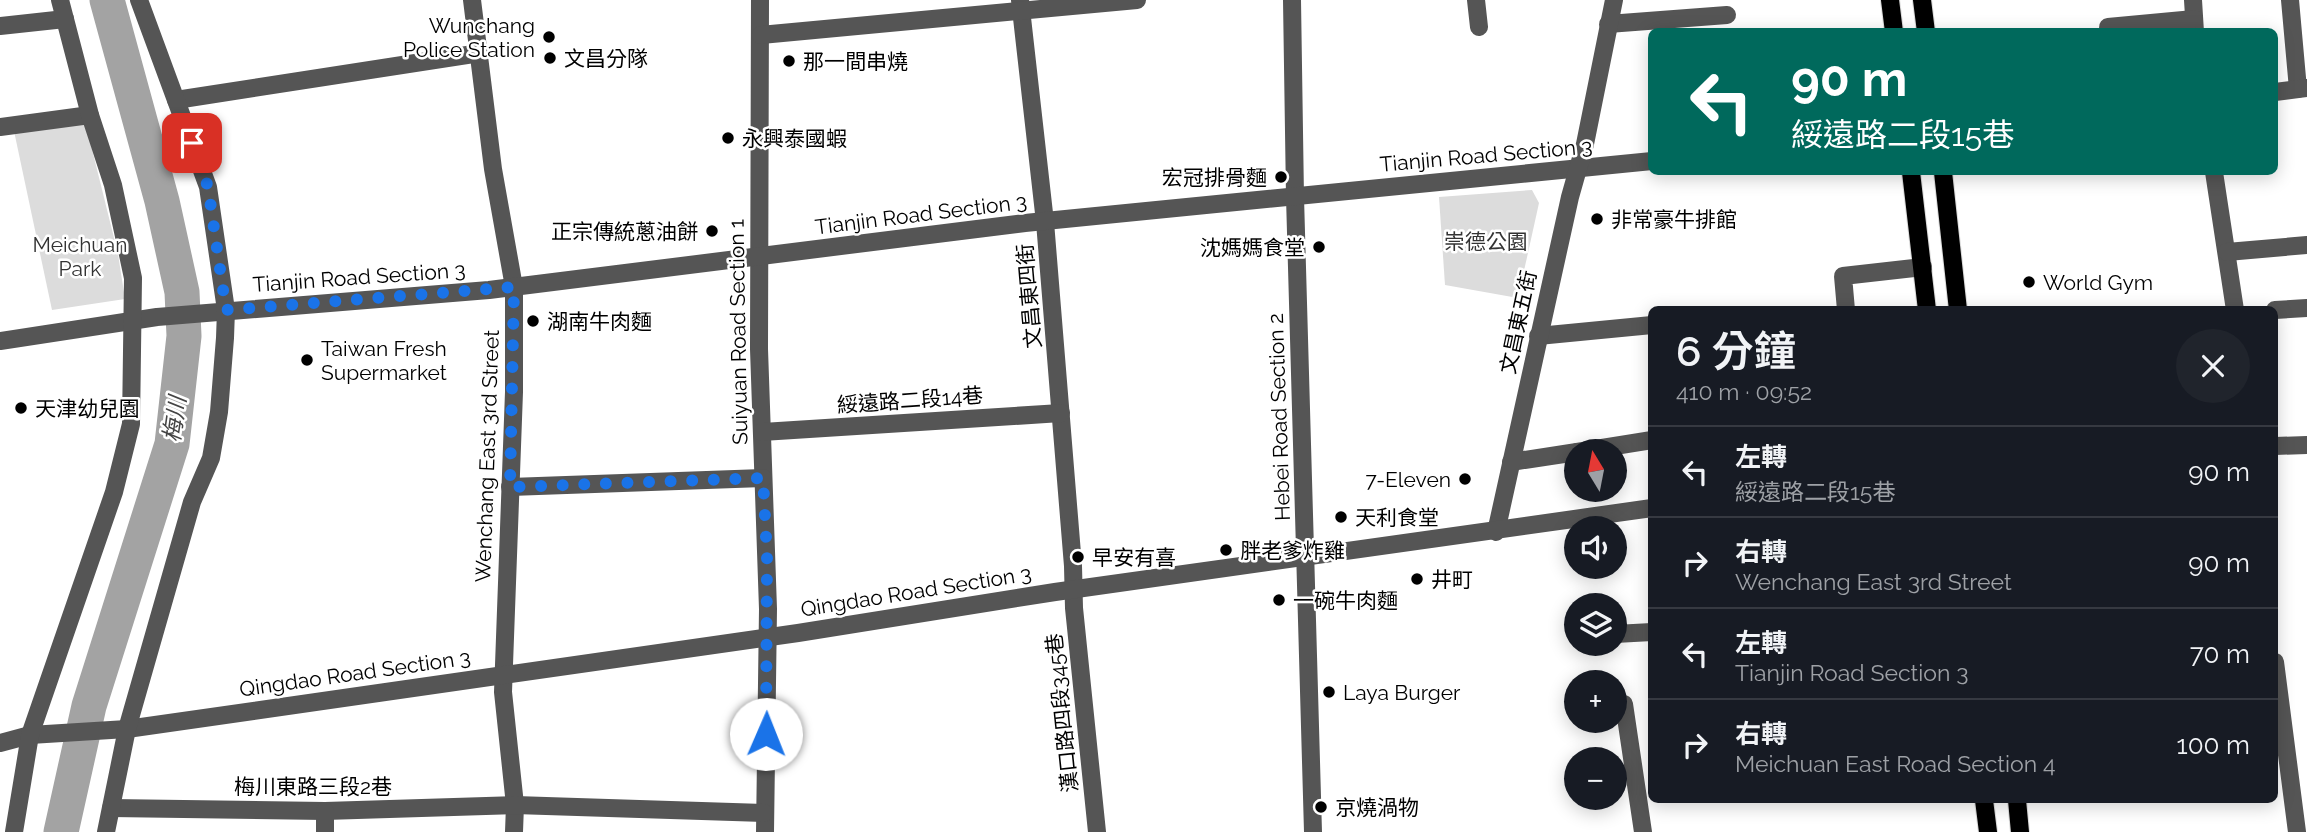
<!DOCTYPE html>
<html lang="zh-TW">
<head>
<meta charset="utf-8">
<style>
  :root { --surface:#171b24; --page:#20242c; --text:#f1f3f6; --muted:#9ea1a6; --line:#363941 }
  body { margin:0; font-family:Raleway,"Noto Sans TC",sans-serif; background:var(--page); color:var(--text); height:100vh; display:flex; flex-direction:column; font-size:26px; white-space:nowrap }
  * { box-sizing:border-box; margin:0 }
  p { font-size:23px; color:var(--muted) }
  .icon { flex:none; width:38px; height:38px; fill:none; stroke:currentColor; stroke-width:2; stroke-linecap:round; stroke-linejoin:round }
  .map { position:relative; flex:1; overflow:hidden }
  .details { position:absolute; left:1648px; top:306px; width:630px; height:497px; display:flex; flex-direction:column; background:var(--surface); border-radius:10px; box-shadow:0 4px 18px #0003 }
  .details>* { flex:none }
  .guide { position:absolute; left:1648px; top:28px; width:630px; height:147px; border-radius:10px; box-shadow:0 4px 18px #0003; background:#00695c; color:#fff; overflow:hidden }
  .needle { width:46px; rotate:350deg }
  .fabs { position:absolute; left:1564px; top:439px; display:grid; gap:14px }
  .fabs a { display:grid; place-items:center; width:63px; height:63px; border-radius:50%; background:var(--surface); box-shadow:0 4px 18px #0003; font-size:35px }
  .pin { position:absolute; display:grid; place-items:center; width:60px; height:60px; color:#fff; margin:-30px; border-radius:14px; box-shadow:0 4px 10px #0006 }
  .me { position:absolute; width:77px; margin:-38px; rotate:1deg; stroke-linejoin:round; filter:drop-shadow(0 0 5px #0008) }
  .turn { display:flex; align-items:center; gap:24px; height:147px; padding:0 28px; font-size:32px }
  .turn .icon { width:91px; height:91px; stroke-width:2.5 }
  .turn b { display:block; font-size:49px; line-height:60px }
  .round { display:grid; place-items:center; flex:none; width:74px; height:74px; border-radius:37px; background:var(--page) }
  .summary { display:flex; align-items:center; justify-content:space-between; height:119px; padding:0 28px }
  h1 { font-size:42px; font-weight:600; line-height:52px }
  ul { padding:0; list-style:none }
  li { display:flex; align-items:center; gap:21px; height:91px; padding:0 28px; border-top:2px solid var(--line) }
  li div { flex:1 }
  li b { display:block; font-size:26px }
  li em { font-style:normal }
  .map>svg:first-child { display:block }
  .green { fill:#dcdcdc }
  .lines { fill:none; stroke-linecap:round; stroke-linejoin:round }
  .river { stroke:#a3a3a3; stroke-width:35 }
  .major-casing { stroke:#dbdbdb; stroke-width:20 }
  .minor { stroke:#555; stroke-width:18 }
  .major { stroke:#000; stroke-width:18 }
  .route { stroke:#1a73e8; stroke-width:12; stroke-dasharray:0 21.6 }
  .poi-dot { fill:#000; stroke:#fff; stroke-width:2.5 }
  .labels { text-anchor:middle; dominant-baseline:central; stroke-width:5; stroke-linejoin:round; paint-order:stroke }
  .poi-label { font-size:21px; fill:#000; stroke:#fff; text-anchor:start }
  .street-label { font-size:21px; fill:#000; stroke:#fff }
  .park-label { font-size:21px; fill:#333; stroke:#fff }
  .water-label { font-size:23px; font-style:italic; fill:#444; stroke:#fff }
</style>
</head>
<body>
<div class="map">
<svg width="2307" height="832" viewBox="0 0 2307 832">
  <rect width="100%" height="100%" fill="#fff"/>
  <g class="green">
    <polygon points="85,121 118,254 125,299 52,310 14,131"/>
    <polygon points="1532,190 1539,203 1518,298 1445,285 1439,197"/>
  </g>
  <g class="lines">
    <polyline class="river" points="61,832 89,706 172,444 184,336 182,292 162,201 107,0"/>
    <defs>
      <g id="major">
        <polyline points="1890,0 1894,32"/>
        <polyline points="1922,0 1926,32"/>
        <polyline points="1911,172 1927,310"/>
        <polyline points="1943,172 1958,310"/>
        <polyline points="1984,800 1988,832"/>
        <polyline points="2017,800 2020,832"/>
      </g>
    </defs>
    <use href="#major" class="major-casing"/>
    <g class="minor">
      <polyline points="472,0 493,169 514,287 514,392 503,692 515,805 514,832"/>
      <polyline points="760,0 759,349 768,609 765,832"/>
      <polyline points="1020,0 1045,222 1073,566 1074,608 1097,832"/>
      <polyline points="1292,0 1295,197 1313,832"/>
      <polyline points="1476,0 1479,27"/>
      <polyline points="2193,0 2195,32"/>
      <polyline points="2290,0 2298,89"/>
      <polyline points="1608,24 1727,15"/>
      <polyline points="0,26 65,19"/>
      <polyline points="2108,27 2194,19"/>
      <polyline points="761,35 1137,0"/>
      <polyline points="2275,92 2307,88"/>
      <polyline points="176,100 480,53"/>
      <polyline points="0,127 90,115"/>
      <polyline points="2214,172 2235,310"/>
      <polyline points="2227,252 2307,245"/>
      <polyline points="1846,310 1843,276 1923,267"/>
      <polyline points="2275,310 2307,308"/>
      <polyline points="1538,336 1652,325"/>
      <polyline points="0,341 157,317 489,290 1025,223 1652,161"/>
      <polyline points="762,432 1061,413"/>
      <polyline points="2275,446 2307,445"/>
      <polyline points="1577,452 1652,440"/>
      <polyline points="1511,462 1577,452"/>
      <polyline points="510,487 763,478"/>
      <polyline points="1496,532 1570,197 1585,144 1614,0"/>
      <polyline points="1615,634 1652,632"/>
      <polyline points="2275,662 2297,832"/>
      <polyline points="1624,704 1643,832"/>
      <polyline points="0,743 30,735 127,729 798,633 1055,592 1652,508"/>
      <polyline points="111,808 325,811 515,805 764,813"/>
      <polyline points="325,811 325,832"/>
      <polyline points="14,832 30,735 114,492 131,424 133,278 113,185 90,115 60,0"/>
      <polyline points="106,832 127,729 192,502 211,458 219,412 225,338 226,310 208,187 139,0"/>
    </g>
    <use href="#major" class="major"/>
  </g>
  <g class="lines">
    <polyline class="route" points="192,143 208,187 226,310 514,287 510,487 763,478 767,557 766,734"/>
  </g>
  <g class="poi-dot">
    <circle cx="549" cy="37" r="7"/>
    <circle cx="550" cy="58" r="7"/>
    <circle cx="789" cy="61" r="7"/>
    <circle cx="728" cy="138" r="7"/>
    <circle cx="1281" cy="177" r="7"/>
    <circle cx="1597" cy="219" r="7"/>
    <circle cx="712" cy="231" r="7"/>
    <circle cx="1319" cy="247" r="7"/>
    <circle cx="2029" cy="282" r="7"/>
    <circle cx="533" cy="321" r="7"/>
    <circle cx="307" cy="360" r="7"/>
    <circle cx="21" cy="408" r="7"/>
    <circle cx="1465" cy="479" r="7"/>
    <circle cx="1341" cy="517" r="7"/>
    <circle cx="1226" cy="550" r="7"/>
    <circle cx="1078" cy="557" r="7"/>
    <circle cx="1417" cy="579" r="7"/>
    <circle cx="1279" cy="600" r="7"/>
    <circle cx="1329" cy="692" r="7"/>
    <circle cx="1321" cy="807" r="7"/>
  </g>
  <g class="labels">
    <g class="poi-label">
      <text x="535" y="25" text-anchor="end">Wunchang<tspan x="535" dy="24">Police Station</tspan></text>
      <text x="564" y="58">文昌分隊</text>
      <text x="803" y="61">那一間串燒</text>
      <text x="742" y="138">永興泰國蝦</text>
      <text x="1267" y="177" text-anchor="end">宏冠排骨麵</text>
      <text x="1611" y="219">非常豪牛排館</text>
      <text x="698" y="231" text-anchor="end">正宗傳統蔥油餅</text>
      <text x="1305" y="247" text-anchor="end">沈媽媽食堂</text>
      <text x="2043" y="282">World Gym</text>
      <text x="547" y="321">湖南牛肉麵</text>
      <text x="321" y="348">Taiwan Fresh<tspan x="321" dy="24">Supermarket</tspan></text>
      <text x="35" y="408">天津幼兒園</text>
      <text x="1451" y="479" text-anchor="end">7-Eleven</text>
      <text x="1355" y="517">天利食堂</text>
      <text x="1240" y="550">胖老爹炸雞</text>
      <text x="1092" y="557">早安有喜</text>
      <text x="1431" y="579">井町</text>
      <text x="1293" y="600">一碗牛肉麵</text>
      <text x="1343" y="692">Laya Burger</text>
      <text x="1335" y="807">京燒渦物</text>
    </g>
    <g class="street-label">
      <text transform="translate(1486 155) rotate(-5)">Tianjin Road Section 3</text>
      <text transform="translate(921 214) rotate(-7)">Tianjin Road Section 3</text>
      <text transform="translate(359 277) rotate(-4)">Tianjin Road Section 3</text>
      <text transform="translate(1029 296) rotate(-95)">文昌東四街</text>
      <text transform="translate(1518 322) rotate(-78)">文昌東五街</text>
      <text transform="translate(738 332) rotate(-91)">Suiyuan Road Section 1</text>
      <text transform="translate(910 400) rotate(-4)">綏遠路二段14巷</text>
      <text transform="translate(1279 417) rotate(-92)">Hebei Road Section 2</text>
      <text transform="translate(487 456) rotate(-88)">Wenchang East 3rd Street</text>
      <text transform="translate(916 591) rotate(-9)">Qingdao Road Section 3</text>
      <text transform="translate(355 673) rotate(-8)">Qingdao Road Section 3</text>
      <text transform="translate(1062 713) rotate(-96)">漢口路四段345巷</text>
      <text x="313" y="786">梅川東路三段2巷</text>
    </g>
    <g class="park-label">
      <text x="1486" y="241">崇德公園</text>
      <text x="80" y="244">Meichuan<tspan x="80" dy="24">Park</tspan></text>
    </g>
    <g class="water-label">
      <text transform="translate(174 419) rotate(-82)">梅川</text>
    </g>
  </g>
</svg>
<div class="fabs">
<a><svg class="needle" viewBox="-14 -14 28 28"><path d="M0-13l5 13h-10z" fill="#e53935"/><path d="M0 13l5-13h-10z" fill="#9ea1a6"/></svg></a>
<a><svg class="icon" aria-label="sound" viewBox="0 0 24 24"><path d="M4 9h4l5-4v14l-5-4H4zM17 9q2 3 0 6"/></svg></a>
<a><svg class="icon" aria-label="layers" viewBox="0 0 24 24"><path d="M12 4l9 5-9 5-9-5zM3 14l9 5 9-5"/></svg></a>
<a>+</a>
<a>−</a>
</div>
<div class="pin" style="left:192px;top:143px;background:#d93025"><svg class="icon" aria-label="arrive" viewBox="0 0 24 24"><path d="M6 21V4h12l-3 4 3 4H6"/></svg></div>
<svg class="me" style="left:766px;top:734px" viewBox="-20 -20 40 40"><circle r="19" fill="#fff"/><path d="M0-13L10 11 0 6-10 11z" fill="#1a73e8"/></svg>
<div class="guide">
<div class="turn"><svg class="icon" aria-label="left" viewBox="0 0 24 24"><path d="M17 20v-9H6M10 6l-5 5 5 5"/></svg><div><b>90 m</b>綏遠路二段15巷</div></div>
</div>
<section class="details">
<div class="summary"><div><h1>6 分鐘</h1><p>410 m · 09:52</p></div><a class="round"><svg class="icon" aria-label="close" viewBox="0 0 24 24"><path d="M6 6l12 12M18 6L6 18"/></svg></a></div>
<ul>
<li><svg class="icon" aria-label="left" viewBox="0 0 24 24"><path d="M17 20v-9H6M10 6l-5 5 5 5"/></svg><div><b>左轉</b><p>綏遠路二段15巷</p></div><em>90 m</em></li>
<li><svg class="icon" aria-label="right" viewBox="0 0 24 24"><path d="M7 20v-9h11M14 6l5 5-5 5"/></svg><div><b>右轉</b><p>Wenchang East 3rd Street</p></div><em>90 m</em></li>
<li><svg class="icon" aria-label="left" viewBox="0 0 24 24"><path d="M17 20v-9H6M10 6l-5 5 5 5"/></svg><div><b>左轉</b><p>Tianjin Road Section 3</p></div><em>70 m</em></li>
<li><svg class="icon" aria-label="right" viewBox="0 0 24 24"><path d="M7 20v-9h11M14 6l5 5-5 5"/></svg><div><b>右轉</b><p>Meichuan East Road Section 4</p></div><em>100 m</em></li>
</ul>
</section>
</div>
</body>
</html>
